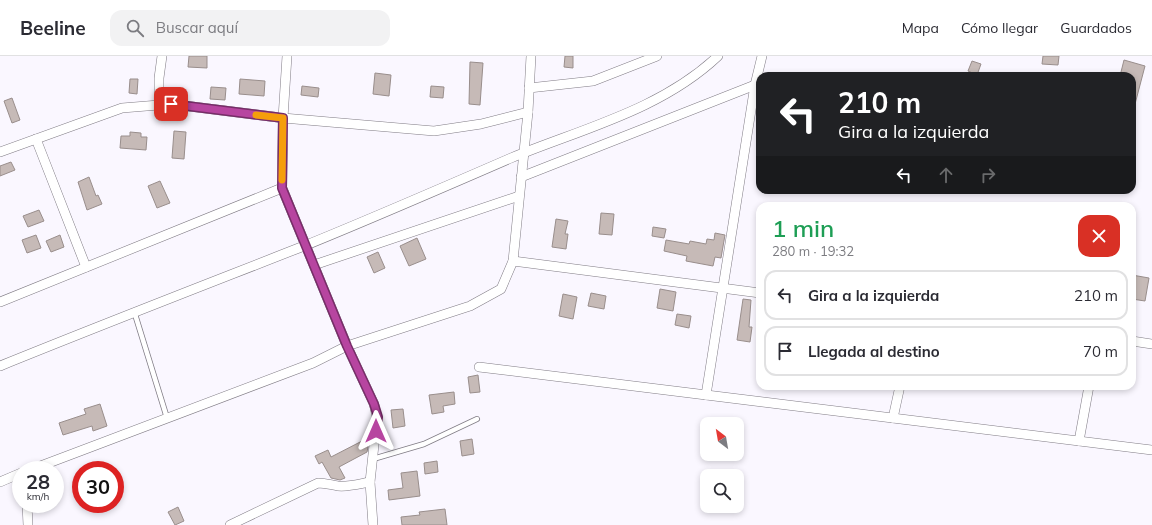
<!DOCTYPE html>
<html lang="es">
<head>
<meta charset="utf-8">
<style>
  :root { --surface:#fff; --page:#f2f2f3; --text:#2b2b33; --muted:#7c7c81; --line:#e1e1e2 }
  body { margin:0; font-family:Mulish,sans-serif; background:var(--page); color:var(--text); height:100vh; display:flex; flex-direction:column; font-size:15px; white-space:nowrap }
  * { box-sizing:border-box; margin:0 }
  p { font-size:13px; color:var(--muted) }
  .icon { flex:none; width:22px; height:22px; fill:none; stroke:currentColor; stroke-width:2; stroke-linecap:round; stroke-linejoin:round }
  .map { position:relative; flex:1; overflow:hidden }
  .side { position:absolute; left:756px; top:146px; width:380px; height:188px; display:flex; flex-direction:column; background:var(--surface); border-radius:12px; box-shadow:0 2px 6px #0003 }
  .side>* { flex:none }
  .top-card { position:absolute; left:756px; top:16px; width:380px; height:122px; border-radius:12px; box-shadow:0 2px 6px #0003; background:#202124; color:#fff; overflow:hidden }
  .needle { width:26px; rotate:329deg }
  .controls { position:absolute; left:700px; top:361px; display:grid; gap:8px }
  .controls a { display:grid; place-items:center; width:44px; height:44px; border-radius:8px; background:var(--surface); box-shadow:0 2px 6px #0003; font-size:20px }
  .speed { position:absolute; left:12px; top:405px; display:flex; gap:8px; font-size:20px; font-weight:700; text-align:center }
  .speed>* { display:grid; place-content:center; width:52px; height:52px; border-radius:50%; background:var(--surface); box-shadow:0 2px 6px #0003; line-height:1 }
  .speed small { font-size:10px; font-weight:400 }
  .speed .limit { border:6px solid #d22; background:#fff; color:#111 }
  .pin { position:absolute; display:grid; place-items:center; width:34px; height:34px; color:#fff; margin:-17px; border-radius:8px; box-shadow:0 2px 6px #0006 }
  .me { position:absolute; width:44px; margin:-22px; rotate:0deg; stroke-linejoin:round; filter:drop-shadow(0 0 3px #0008) }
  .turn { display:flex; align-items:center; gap:14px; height:84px; padding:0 16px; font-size:18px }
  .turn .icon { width:52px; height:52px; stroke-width:2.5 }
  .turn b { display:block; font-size:28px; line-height:34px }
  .lanes { display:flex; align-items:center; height:38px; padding:0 16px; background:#0003; justify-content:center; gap:20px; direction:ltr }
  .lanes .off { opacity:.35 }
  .round { display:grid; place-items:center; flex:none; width:42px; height:42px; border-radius:12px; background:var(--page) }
  .summary { display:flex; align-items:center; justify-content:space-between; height:68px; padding:0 16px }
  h1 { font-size:24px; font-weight:600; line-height:30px; color:#1e9e55 }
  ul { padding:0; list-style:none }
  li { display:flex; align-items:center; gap:12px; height:50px; margin:0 8px 6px; padding:0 8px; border:2px solid var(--line); border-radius:12px }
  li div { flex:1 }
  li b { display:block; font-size:15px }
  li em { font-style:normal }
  header { display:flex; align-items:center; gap:24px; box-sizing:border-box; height:56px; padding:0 20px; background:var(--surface); border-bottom:1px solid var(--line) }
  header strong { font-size:19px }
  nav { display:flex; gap:22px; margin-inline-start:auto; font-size:14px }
  .search { width:280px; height:36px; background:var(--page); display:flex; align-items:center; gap:10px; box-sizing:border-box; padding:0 14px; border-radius:12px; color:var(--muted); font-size:15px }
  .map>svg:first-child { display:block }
  .building { fill:#c6bab7; stroke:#998e8c }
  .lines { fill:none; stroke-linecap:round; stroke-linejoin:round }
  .lane-casing { stroke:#807c85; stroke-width:6 }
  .street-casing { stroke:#807c85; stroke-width:10 }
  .lane { stroke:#fff; stroke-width:4.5 }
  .street { stroke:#fff; stroke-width:9 }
  .route-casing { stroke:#772d68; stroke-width:10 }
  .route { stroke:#b745a0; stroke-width:7 }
  .slow { stroke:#f59e0b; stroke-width:7 }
</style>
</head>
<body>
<header>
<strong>Beeline</strong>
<div class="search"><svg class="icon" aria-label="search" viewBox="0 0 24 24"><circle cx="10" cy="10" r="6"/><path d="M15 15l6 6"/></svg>Buscar aquí</div>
<nav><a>Mapa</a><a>Cómo llegar</a><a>Guardados</a></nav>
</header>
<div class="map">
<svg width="1152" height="469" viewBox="0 0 1152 469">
  <rect width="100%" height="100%" fill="#faf7ff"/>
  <g class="building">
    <polygon points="189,0 207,0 207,12 188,11"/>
    <polygon points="565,0 573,0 573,12 564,11"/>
    <polygon points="1043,0 1059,0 1058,9 1042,8"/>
    <polygon points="1124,4 1145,10 1135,48 1132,48 1132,20 1120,20"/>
    <polygon points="972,5 981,8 977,19 968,15"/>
    <polygon points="470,6 483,7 480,49 469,48"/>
    <polygon points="375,17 391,19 389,40 373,38"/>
    <polygon points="130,23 138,23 137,38 129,37"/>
    <polygon points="240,23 265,25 264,40 239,38"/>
    <polygon points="302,30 319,32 318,41 301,39"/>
    <polygon points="431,30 444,31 443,42 430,41"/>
    <polygon points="211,31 226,32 225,44 210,43"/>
    <polygon points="12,42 20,64 12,67 4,45"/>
    <polygon points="174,75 186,76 184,103 172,102"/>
    <polygon points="130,76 141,77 141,81 147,81 146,94 120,92 121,80 130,80"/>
    <polygon points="11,106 15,114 0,120 0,110"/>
    <polygon points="89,121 96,140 98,139 102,148 87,154 78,126"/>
    <polygon points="160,125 170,147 157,152 148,130"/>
    <polygon points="39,154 44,165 28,171 23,160"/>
    <polygon points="601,157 614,158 612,179 599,178"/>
    <polygon points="556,163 568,165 565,178 568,178 566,193 552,191"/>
    <polygon points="653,171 666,173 664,182 652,180"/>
    <polygon points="715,177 725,179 721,202 715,201 713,210 686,205 687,200 664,195 666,184 689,188 690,185 706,188 707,183 714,184"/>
    <polygon points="36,179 41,192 27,197 22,184"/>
    <polygon points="60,179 64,191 51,196 46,185"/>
    <polygon points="417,182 426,203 409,210 400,190"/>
    <polygon points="378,196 385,212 374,217 367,201"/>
    <polygon points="1132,219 1149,222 1145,245 1132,243"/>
    <polygon points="660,233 676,236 673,255 657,252"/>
    <polygon points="591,237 606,240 604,253 588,250"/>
    <polygon points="563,238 577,241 573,263 559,260"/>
    <polygon points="743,243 751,244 749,271 752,271 750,286 737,284"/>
    <polygon points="677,258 691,260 689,272 675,269"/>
    <polygon points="478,319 480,336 470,337 468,321"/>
    <polygon points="454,336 455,348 443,350 444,356 432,358 429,339"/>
    <polygon points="100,348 107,370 93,375 92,370 63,379 59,367 86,358 84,353"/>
    <polygon points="403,353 405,370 393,372 391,354"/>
    <polygon points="472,383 474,398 462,400 460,385"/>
    <polygon points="364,384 368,391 367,396 339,411 345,422 340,424 331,422 322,406 319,408 315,400 328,394 331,401"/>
    <polygon points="437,405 438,416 425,418 424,407"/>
    <polygon points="417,415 420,440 389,444 388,434 403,432 401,417"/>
    <polygon points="178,451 184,465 175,469 168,456"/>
    <polygon points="445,453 447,469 402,469 401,461 420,459 419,456"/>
  </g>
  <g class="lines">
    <defs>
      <g id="lane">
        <polyline points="134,255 167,362"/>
        <polyline points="373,403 424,388 477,363"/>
      </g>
      <g id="street">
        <polyline points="287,0 283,62 282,132 347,290 374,348 377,361 370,426 373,469"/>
        <polyline points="529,32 593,25 657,0"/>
        <polyline points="159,49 159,22 162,0"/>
        <polyline points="36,83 86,211"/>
        <polyline points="0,96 122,52 171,48 283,62 434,75 481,68 528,56"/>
        <polyline points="521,121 755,29"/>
        <polyline points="513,205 760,237"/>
        <polyline points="314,209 519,140"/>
        <polyline points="0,246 282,132"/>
        <polyline points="1132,285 1152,288"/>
        <path d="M0,310C101,269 202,230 304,190C373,162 442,132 511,102C581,73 661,54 718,0"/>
        <polyline points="479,311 1152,394"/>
        <polyline points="706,339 755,29 762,0"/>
        <polyline points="893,362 900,330"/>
        <polyline points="1079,385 1089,330"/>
        <polyline points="30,414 313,307 347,290 470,250 501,233 513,205 528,56 531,0"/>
        <polyline points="0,426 21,417"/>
        <polyline points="27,448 28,469"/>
        <path d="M230,469L318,427C326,427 331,429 338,430C349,431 359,428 370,426"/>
      </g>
    </defs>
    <use href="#lane" class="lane-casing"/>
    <use href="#street" class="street-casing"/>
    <use href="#lane" class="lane"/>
    <use href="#street" class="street"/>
  </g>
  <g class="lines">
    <defs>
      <polyline id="route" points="171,48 283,62 282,132 347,290 374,348 378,361 376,375"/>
    </defs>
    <use href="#route" class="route-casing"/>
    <use href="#route" class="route"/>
    <polyline class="slow" points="256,59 283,62 282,124"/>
  </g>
</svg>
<div class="controls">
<a><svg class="needle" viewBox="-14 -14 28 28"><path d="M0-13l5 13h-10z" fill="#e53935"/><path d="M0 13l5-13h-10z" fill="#7c7c81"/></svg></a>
<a><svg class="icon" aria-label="search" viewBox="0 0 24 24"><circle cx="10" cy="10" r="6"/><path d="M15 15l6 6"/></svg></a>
</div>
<div class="speed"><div>28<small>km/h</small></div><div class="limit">30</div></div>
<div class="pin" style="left:171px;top:48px;background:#d93025"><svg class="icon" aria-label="arrive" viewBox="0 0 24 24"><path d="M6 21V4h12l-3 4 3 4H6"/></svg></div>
<svg class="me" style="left:376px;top:375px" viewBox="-20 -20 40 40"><path d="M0-17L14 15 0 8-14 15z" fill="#b745a0" stroke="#fff" stroke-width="4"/></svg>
<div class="top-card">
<div class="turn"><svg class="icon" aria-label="left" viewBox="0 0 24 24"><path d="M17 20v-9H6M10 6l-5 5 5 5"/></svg><div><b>210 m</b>Gira a la izquierda</div></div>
<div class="lanes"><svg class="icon" aria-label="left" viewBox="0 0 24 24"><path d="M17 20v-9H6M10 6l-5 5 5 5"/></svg><svg class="icon off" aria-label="ahead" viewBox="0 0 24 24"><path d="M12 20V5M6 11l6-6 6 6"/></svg><svg class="icon off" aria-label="right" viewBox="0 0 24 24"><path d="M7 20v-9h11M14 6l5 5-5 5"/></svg></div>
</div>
<section class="side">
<div class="summary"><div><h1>1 min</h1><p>280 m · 19:32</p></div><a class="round" style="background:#d93025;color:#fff"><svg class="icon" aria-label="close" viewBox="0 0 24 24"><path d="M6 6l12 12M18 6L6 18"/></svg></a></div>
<ul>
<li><svg class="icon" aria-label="left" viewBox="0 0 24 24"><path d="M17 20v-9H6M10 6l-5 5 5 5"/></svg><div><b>Gira a la izquierda</b></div><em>210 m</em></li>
<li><svg class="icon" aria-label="arrive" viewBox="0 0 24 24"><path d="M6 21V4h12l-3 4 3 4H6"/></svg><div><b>Llegada al destino</b></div><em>70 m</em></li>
</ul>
</section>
</div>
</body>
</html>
